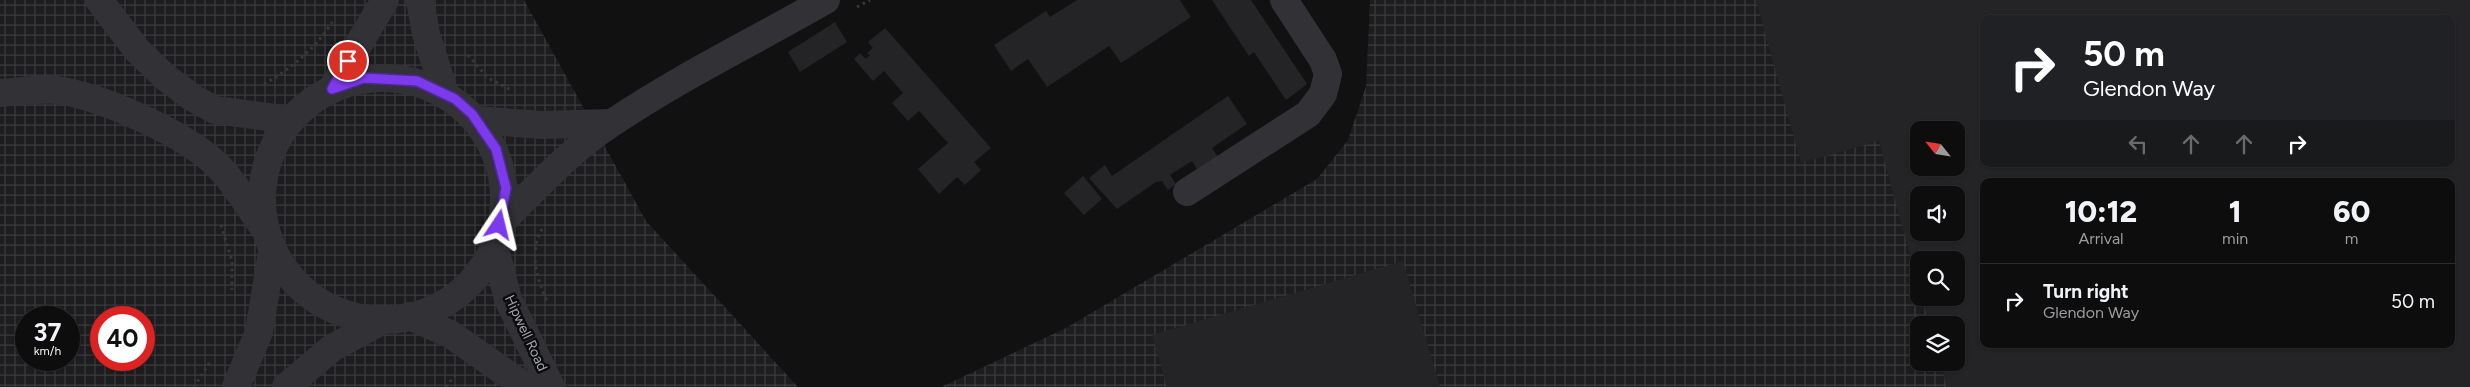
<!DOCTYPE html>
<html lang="en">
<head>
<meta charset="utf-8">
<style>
  :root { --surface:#0d0d0e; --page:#1b1b1c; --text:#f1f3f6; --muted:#9a9c9e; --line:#2d2d2e }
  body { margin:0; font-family:Figtree,sans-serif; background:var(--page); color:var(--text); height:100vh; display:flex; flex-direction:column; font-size:19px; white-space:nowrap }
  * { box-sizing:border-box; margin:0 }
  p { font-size:16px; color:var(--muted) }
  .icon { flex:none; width:28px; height:28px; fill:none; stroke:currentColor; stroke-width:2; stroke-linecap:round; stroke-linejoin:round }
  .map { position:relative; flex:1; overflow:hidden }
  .sheet { position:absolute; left:1980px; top:178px; width:475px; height:170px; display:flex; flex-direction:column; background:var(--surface); border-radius:10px; box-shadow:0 1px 4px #0004,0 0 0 1px var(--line) }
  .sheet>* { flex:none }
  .banner { position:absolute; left:1980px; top:15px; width:475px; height:152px; border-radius:10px; box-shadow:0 1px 4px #0004,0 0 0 1px var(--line); background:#202124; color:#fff; overflow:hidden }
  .needle { width:32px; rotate:300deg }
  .tools { position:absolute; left:1910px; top:121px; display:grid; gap:10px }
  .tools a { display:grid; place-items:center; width:55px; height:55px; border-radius:10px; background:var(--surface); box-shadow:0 1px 4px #0004,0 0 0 1px var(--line); font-size:25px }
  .speed { position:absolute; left:15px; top:306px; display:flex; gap:10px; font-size:25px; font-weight:700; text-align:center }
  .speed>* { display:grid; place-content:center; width:65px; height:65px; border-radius:50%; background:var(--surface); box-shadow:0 1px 4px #0004,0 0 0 1px var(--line); line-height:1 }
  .speed small { font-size:12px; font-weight:400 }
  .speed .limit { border:8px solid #d22; background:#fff; color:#111 }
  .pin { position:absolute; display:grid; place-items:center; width:42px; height:42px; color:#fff; margin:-21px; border:2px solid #fff; border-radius:50%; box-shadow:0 1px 5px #0007 }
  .me { position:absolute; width:55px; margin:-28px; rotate:10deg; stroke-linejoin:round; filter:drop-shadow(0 0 4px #0008) }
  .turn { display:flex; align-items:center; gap:18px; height:105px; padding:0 20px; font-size:22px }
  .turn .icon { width:65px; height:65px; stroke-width:2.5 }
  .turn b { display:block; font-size:35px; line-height:42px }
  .lanes { display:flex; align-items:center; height:48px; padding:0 20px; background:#0003; justify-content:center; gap:25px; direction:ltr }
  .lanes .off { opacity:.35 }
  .eta { display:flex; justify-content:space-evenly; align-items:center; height:85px; text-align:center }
  .eta b { font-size:30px; font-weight:800; line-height:35px }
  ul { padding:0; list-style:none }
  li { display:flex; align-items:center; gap:15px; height:75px; padding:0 20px; border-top:1px solid var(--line) }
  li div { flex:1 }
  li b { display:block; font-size:19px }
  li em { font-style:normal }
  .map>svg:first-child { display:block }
  .industrial { fill:url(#industrial-grid); fill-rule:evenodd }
  .building { fill:#242426; fill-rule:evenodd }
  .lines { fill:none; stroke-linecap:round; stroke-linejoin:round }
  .path { stroke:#38393d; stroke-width:3; stroke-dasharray:2.5 4; stroke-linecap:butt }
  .minor { stroke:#323236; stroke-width:28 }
  .route-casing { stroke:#51269a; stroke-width:12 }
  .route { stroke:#7c3aed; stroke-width:9 }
  .labels { text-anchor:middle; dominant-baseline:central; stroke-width:5; stroke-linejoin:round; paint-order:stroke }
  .street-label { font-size:14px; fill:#a3a5b1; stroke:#0c0c0d }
</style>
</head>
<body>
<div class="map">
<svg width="2470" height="387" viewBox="0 0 2470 387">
  <defs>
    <pattern id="industrial-grid" width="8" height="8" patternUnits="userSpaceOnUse" patternTransform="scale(1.25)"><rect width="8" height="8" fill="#1d1d1f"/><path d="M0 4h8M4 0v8" fill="none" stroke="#3b3b3d"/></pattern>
  </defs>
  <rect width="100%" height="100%" fill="#111112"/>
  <g class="industrial">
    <path d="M0,0H524L646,221L798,387H0ZM26,318H69V360H26ZM101,318H144V360H101Z"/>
    <path d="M1370,0H2470V387H941L1066,328L1317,179L1348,140L1366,86ZM1984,19H2451V164H1984ZM1919,130H1956V168H1919ZM1984,181H2451V344H1984ZM1919,195H1956V232H1919ZM1919,260H1956V298H1919ZM1919,325H1956V362H1919Z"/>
  </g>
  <g class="building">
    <polygon points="1077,0 1180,0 1191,17 1121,63 1109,46 1047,87 1028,59 1011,71 994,45 1046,11 1050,17"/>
    <polygon points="1212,0 1251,0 1307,84 1286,100 1254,52 1249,56"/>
    <path d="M1756,0H2470V387H1947L1940,362H1956V325H1929L1922,298H1956V260H1919L1918,284L1879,141L1801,163ZM1984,19H2451V164H1984ZM1919,130H1956V168H1919ZM1984,181H2451V344H1984ZM1919,195H1956V232H1919Z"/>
    <polygon points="835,22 847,42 800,72 788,52"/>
    <polygon points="885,28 991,148 974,162 981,170 965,185 957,177 939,194 918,169 948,143 919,111 908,121 892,103 903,93 884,71 873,81 854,59 860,53 866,59 870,55 867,53 873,48 868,42"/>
    <polygon points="1228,96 1247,124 1212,148 1219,159 1199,172 1192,161 1170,175 1176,184 1168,190 1162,181 1156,182 1117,209 1089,178 1105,165 1112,176"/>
    <polygon points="1083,176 1102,199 1084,215 1064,193"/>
    <polygon points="1403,261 1440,387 1167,387 1152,335"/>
  </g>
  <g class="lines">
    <g class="path">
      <polyline points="857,7 870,0"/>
      <polyline points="468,55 488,78 511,90"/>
      <path d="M264,84C291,69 316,48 332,22"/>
      <polyline points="221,225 232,261 232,290"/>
      <path d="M542,229C529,252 536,275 546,299L543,300"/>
      <polyline points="194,387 210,362"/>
      <polyline points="446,387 455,375"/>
    </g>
    <g class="minor">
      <polyline points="99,0 137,50 165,77 193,98 215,110 290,120"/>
      <polyline points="420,0 426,34 445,94"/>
      <circle cx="383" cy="199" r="121"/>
      <polyline points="332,89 385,0"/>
      <path d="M0,93C18,92 39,88 57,90C103,97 186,134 218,166C236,184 249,208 264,228"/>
      <polyline points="476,120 542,125 610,123"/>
      <polyline points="1187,192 1308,114 1323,94 1328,74 1323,60 1284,0"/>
      <path d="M499,225C535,189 570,150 612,123C680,77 755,41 826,0"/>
      <polyline points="495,249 508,299 551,387"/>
      <polyline points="409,316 450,334 526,387"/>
      <polyline points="236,387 259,332 272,252"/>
      <polyline points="286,387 332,348 380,322"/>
    </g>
  </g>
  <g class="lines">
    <defs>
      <polyline id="route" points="348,61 332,89 364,78 417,81 455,99 472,114 496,149 506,188 499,225"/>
    </defs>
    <use href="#route" class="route-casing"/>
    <use href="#route" class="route"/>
  </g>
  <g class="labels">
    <g class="street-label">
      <text transform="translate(526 333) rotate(65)">Hipwell Road</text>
    </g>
  </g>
</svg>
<div class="tools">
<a><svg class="needle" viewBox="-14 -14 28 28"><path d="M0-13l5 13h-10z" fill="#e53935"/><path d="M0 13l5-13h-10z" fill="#9a9c9e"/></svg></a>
<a><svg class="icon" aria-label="sound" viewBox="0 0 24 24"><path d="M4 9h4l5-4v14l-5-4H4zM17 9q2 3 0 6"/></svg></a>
<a><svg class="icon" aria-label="search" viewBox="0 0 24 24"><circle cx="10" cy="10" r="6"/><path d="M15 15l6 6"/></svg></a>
<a><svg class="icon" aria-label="layers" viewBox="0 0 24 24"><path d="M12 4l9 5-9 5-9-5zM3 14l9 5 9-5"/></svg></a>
</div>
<div class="speed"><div>37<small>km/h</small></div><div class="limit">40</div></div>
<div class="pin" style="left:348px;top:61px;background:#d93025"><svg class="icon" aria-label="arrive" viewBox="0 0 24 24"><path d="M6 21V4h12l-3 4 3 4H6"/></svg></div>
<svg class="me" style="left:499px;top:225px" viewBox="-20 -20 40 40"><path d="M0-17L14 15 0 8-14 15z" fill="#7c3aed" stroke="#fff" stroke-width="4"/></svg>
<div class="banner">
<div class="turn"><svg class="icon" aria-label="right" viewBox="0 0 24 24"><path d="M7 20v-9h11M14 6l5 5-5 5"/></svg><div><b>50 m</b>Glendon Way</div></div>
<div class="lanes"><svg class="icon off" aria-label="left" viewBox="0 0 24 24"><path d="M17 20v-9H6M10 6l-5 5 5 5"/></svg><svg class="icon off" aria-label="ahead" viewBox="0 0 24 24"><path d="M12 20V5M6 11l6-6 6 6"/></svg><svg class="icon off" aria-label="ahead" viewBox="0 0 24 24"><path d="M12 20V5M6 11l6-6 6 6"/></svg><svg class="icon" aria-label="right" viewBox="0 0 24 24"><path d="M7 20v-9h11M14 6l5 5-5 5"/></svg></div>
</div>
<section class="sheet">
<div class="eta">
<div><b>10:12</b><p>Arrival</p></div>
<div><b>1</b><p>min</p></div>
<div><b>60</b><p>m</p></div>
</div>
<ul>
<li><svg class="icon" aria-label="right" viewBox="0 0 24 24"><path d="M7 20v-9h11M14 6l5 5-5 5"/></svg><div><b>Turn right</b><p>Glendon Way</p></div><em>50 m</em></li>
</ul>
</section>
</div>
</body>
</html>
